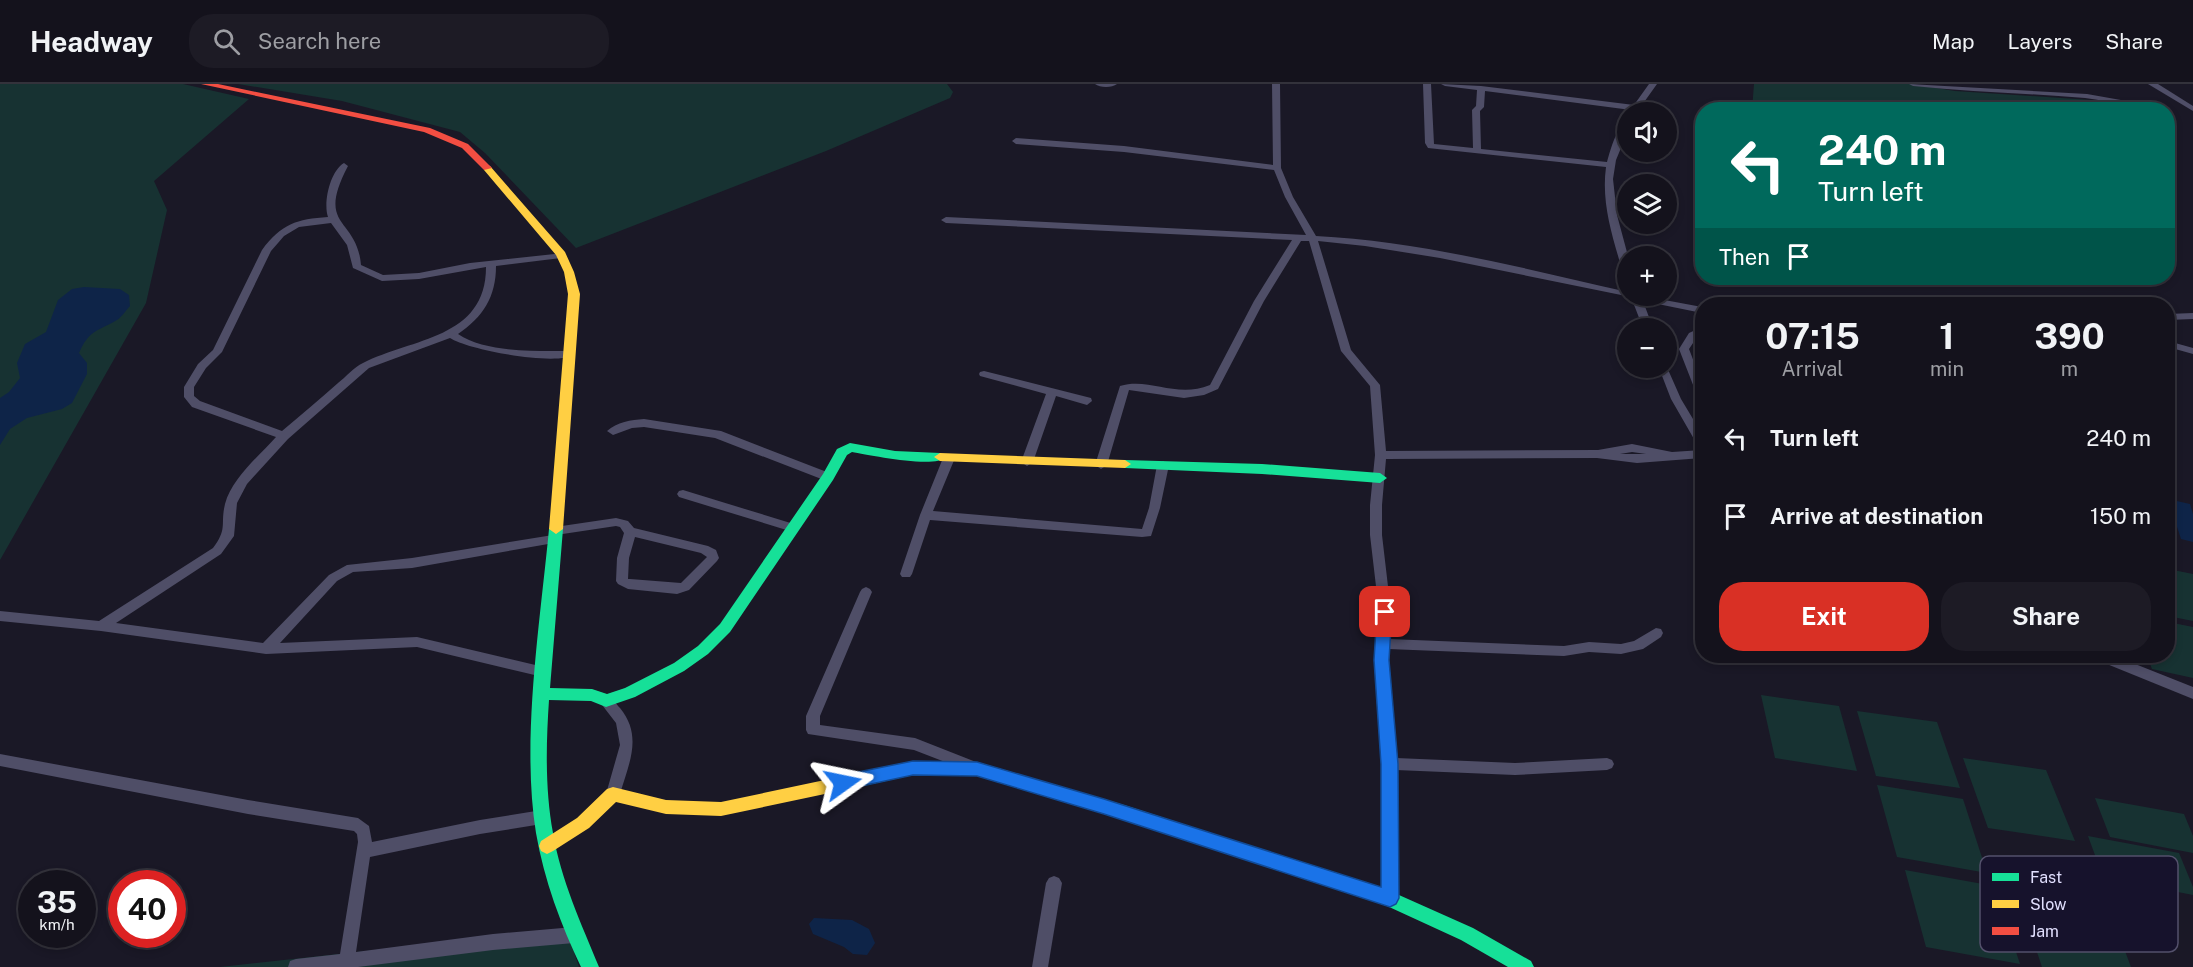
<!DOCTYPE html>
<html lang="en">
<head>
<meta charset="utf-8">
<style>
  :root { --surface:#14121c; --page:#1d1b25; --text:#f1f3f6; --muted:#9d9ea3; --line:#33323b; --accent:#d93025 }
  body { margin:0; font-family:"Public Sans",sans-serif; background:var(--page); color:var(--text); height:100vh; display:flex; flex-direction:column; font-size:22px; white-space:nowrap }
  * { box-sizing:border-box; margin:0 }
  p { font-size:20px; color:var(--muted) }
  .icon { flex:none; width:33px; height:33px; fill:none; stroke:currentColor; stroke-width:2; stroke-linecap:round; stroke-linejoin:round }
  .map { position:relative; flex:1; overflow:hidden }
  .details { position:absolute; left:1695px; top:213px; width:480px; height:366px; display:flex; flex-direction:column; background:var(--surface); border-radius:24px; box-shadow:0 3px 9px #0003,0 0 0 2px var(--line) }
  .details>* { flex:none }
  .hud { position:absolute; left:1695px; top:18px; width:480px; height:183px; border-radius:24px; box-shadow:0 3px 9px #0003,0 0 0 2px var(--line); background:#00695c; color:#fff; overflow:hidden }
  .controls { position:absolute; left:1617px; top:18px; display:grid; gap:12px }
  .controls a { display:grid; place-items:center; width:60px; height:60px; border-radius:50%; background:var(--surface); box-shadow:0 3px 9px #0003,0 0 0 2px var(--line); font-size:30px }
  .speed { position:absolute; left:18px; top:786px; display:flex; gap:12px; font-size:30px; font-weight:700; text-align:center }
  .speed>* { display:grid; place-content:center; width:78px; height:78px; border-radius:50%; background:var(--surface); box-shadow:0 3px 9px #0003,0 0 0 2px var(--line); line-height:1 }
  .speed small { font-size:15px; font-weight:400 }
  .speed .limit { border:9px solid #d22; background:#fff; color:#111 }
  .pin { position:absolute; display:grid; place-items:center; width:51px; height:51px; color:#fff; margin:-26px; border-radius:12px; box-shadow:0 3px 9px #0006 }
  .me { position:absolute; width:66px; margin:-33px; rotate:78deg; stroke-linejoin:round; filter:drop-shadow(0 0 4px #0008) }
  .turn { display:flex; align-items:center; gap:21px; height:126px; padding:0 24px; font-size:27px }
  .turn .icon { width:78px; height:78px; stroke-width:2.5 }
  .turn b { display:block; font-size:42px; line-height:51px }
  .then { display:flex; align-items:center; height:57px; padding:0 24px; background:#0003; gap:12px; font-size:22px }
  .eta { display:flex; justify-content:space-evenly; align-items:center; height:102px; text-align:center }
  .eta b { font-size:36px; font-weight:700; line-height:42px }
  .button { display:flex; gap:12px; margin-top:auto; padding:12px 24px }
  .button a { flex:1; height:69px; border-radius:24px; background:var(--accent); color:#fff; font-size:24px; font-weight:700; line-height:69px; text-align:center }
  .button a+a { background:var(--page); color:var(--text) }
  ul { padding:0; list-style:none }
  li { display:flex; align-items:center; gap:18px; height:78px; padding:0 24px }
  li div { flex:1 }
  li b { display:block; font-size:22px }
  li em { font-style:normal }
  header { display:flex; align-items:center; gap:36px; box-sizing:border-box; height:84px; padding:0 30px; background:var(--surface); border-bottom:2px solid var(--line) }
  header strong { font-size:28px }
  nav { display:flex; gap:33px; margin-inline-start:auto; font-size:21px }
  .search { width:420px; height:54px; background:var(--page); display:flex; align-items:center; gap:15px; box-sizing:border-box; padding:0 21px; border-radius:24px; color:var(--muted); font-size:22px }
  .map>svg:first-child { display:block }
  .green { fill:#173232 }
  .water { fill:#0e2448 }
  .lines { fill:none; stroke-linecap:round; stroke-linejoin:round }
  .street { fill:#4f4e67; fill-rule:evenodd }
  .fast { fill:#16e098; fill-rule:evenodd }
  .slow { fill:#ffcf43; fill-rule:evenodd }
  .jam { fill:#f24e42; fill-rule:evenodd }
  .route { fill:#1a73e8; stroke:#114b97; stroke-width:1.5 }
  .key { fill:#16122c; stroke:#53506b; stroke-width:1.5 }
  .key-label { font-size:16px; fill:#e1dffe }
</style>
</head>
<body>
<header>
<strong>Headway</strong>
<div class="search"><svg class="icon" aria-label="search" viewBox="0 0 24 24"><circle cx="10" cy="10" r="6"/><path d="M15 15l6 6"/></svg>Search here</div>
<nav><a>Map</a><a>Layers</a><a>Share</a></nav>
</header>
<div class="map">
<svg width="2193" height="883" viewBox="0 0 2193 883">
  <rect width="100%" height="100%" fill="#1a1826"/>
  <g class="green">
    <polygon points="0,0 183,0 249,15 154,97 167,126 146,219 0,476"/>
    <polygon points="238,0 947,0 953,8 950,14 826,67 576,164 485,69 460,48 342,17"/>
    <polygon points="1754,0 1912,0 1955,7 2091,16 2100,25 1752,26"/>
    <polygon points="2168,485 2193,490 2193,537 2168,532"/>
    <polygon points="2168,538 2193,543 2193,594 2152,585 2147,572 2168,572"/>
    <polygon points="1761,611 1839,622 1857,687 1775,674"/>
    <polygon points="1857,627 1937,638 1960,704 1876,692"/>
    <polygon points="1963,674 2046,686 2075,757 1988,744"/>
    <polygon points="1877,701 1963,715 1987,789 1897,773"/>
    <polygon points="2095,714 2184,730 2193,752 2193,769 2110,753"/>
    <polygon points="2088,752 2179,769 2193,803 2193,811 2103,793"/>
    <polygon points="1905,786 1994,802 2020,880 1926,863"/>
    <polygon points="2011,791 2102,806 2131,883 2042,883"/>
    <polygon points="566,845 579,883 220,883"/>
  </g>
  <g class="water">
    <path d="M84,203L120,205L129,211L130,222C126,226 122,233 117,236C98,247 89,246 79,269L87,279V290L72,319L62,325L27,334L10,345L0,361V314L9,308L20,294L17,279L25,260L46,248L58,216L72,205Z"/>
    <polygon points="2168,415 2190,420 2193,430 2193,458 2181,455"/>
    <polygon points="814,834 852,836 869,845 875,859 867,871 853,870 844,863 813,850 809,840"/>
  </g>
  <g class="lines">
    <g class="street">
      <path d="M1095,0H1117C1112,4 1100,4 1095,0Z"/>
      <path d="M1272,0H1280L1281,84L1293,113L1316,152C1420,157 1526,185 1628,208V212H1643L1702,223V229L1643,217L1653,244H1643L1631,213L1440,174L1365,162L1318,157L1351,266L1380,301L1386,367L1598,366L1632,360L1672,368L1702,366V374L1637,379L1597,374L1386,375L1382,421V451L1391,528L1389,555L1564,562L1589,558L1621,560L1634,557L1656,544L1661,545L1663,549L1661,553L1643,565L1621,570L1589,568L1564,572L1388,565V576L1396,674L1515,679L1607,674L1612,676L1614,680L1612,684L1607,686L1515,691L1396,686L1398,815L1395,820L1390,822L1385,820L1382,815V680L1374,576L1379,528L1370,451V421L1375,371L1370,302L1341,267L1309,157H1301L1264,217L1218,305L1204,311L1184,314L1129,306L1107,381L1101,385L1095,381L1120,302C1150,293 1176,315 1210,301L1254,217L1292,156L946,139L941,136L946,133L1306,151L1285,113L1274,86L1124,68L1016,60L1012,57L1016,54L1124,62L1273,81ZM1632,368L1646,370H1620Z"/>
      <path d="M1423,0H1431L1434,60L1473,64L1472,26L1476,22L1477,6L1445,2L1441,0L1481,2L1634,21L1649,0H1657L1637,28H1629L1631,26L1485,7L1484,23L1480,27L1481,65L1607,78C1611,64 1616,44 1628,36V47L1616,76L1613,95L1617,131L1628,172V192L1623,189C1613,154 1601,120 1606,83L1428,64L1425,59Z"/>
      <path d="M1909,0L2087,10L2166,24L2170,26L2168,28V26C2139,26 2113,17 2085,14C2027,9 1970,8 1913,2Z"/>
      <polygon points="2148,0 2158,0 2193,22 2193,27"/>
      <path d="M344,79L348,82C315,145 357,132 361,181L383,191L419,189L470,179L564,169V173L561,174L496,182C496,213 483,233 458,250C486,269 537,267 570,267L575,270C559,283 468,266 450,254L369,284L288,355L247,400L237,419L234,452L221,470L116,539L263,559L329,491L347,481L412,474L553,451L549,447L555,443L616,434L628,437L634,444L708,462L716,466L719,474L717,477L689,506L677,510L628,505L618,500L616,497L617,474L624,449L620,443L616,442L556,451L560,455L554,459L412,484L353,488L337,497L280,559L417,553L548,584L550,588L548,592L543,593L417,563L266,570L101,547L0,537V527L99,537L213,464C228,444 220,441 225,420C232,394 259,372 276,353L192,323L184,313V303L198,280L213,266L262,166C281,140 297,135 328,133C323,119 330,87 344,79ZM331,139L347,161L353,184L382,197L419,195L486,183C486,255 412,254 363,279C354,283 346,293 338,299C320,315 301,331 282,347L200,317L194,312V303L206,284L222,268L271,167L278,159L284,152L299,143ZM635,453L701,469L707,473L681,499L630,495H628L629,474Z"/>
      <polygon points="2193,229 2193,235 2168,236 2168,230"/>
      <polygon points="1702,243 1702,250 1697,253 1689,265 1702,299 1702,315 1697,311 1679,265 1689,249"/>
      <polygon points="2168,257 2193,264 2193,270 2168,263"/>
      <polygon points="1666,281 1681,315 1702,350 1702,363 1698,362 1671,315 1659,284 1666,284"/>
      <polygon points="984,287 1091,314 1092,317 1087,321 1056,312 1033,378 1027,382 1021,378 1046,310 980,292 979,290 980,288"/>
      <path d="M644,335L721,347L832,390L834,393L832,396H824L715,354L644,343L632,344L613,351L607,347C617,338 631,336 644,335Z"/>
      <polygon points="949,370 955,374 933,427 1142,445 1149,424 1157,381 1163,377 1169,381 1160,424 1151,452 1142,453 930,436 912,490 910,493 902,493 900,490 920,431 943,374"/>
      <polygon points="683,406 797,441 799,444 793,448 679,413 677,410 679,407"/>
      <polygon points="866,503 870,505 872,508 820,632 820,641 915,654 976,678 978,682 976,686 971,688 914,666 808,650 806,646 806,632 860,508 862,505"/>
      <polygon points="2095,572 2115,572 2193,603 2193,615 2097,576"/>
      <path d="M606,611C613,614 615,619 620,624C643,652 629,679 620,710L618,715L613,716L608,715L606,710L620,661L616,639L599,617L601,613Z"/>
      <polygon points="0,670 248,716 358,734 369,742 372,758 480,736 542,726 547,728 549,733 547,738 542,740 480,750 370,773 356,868 493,850 574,843 580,846 582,851 580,856 574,859 493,866 358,883 288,883 290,877 296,875 340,870 358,758 357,750 354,747 248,730 0,682"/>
      <polygon points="1054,792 1059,794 1062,799 1048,883 1032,883 1046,799 1049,794"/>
    </g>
    <g class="fast">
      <path d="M850,359L895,367L940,369L946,373C936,385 869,371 852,368L847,371L833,396L730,548L708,570L684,587L635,613L606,623L591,617L549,616C546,660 545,706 553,749C561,796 581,839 599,883H581C561,841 544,796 536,749C521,656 540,540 549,445L556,440L563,445L550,604L592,605L607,610L625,604L674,579L698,562L720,540L823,390L837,365Z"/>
      <polygon points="1125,376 1262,380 1380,389 1387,394 1380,399 1262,390 1125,384 1119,380"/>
      <polygon points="913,677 977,678 1124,721 1390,807 1473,844 1531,877 1534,883 1508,883 1461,856 1387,822 1124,735 977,692 913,691 858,703 852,701 850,696 852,691 858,689"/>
    </g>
    <g class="slow">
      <polygon points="487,81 490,82 565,168 574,188 580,210 563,445 556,450 549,445 568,210 564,188 556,171 484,86 484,82"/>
      <polygon points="940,369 1125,376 1131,380 1125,384 940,377 934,373"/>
      <polygon points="858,689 864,691 866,696 864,701 858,703 721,732 666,730 616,718 589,744 553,767 547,770 541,767 539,762 541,757 577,734 607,705 613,703 666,716 721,718"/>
    </g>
    <polygon class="jam" points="201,0 218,0 430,44 468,60 492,84 484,86 462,64 424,48"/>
  </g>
  <polygon class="route" points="1385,522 1390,524 1392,528 1389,576 1398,680 1399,814 1396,820 1390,823 1104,730 977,692 913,691 843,706 837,704 835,699 837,693 843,691 913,677 977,678 1104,715 1381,803 1381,680 1374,576 1377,528 1380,524"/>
  <rect x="1980" y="772" width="198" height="96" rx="9" class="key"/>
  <rect x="1992" y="789" width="27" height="8" fill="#16e098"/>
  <rect x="1992" y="816" width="27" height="8" fill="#ffcf43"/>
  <rect x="1992" y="843" width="27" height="8" fill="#f24e42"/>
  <g class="key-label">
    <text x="2030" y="799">Fast</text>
    <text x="2030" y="826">Slow</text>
    <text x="2030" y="853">Jam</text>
  </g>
</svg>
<div class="controls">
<a><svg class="icon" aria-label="sound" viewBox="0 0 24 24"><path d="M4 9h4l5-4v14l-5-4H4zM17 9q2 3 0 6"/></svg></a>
<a><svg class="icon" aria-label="layers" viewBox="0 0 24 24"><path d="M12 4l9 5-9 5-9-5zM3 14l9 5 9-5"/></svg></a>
<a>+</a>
<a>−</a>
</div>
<div class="speed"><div>35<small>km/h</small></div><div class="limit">40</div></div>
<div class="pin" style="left:1385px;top:528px;background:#d93025"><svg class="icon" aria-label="arrive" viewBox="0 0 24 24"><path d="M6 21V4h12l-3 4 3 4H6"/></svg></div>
<svg class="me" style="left:843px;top:699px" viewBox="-20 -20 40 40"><path d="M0-17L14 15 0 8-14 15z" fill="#1a73e8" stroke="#fff" stroke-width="4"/></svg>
<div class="hud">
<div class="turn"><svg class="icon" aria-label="left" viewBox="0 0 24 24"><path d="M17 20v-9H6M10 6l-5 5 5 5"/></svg><div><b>240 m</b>Turn left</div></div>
<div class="then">Then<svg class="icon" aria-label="arrive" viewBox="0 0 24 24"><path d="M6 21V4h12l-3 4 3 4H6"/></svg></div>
</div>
<section class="details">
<div class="eta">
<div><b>07:15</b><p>Arrival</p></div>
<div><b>1</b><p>min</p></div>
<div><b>390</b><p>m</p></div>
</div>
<ul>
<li><svg class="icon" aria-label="left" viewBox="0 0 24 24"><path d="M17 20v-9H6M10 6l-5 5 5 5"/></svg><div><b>Turn left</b></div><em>240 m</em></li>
<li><svg class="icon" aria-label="arrive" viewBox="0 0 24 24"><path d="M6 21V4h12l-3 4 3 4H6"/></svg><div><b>Arrive at destination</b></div><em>150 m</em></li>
</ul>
<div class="button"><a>Exit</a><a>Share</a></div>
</section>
</div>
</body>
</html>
